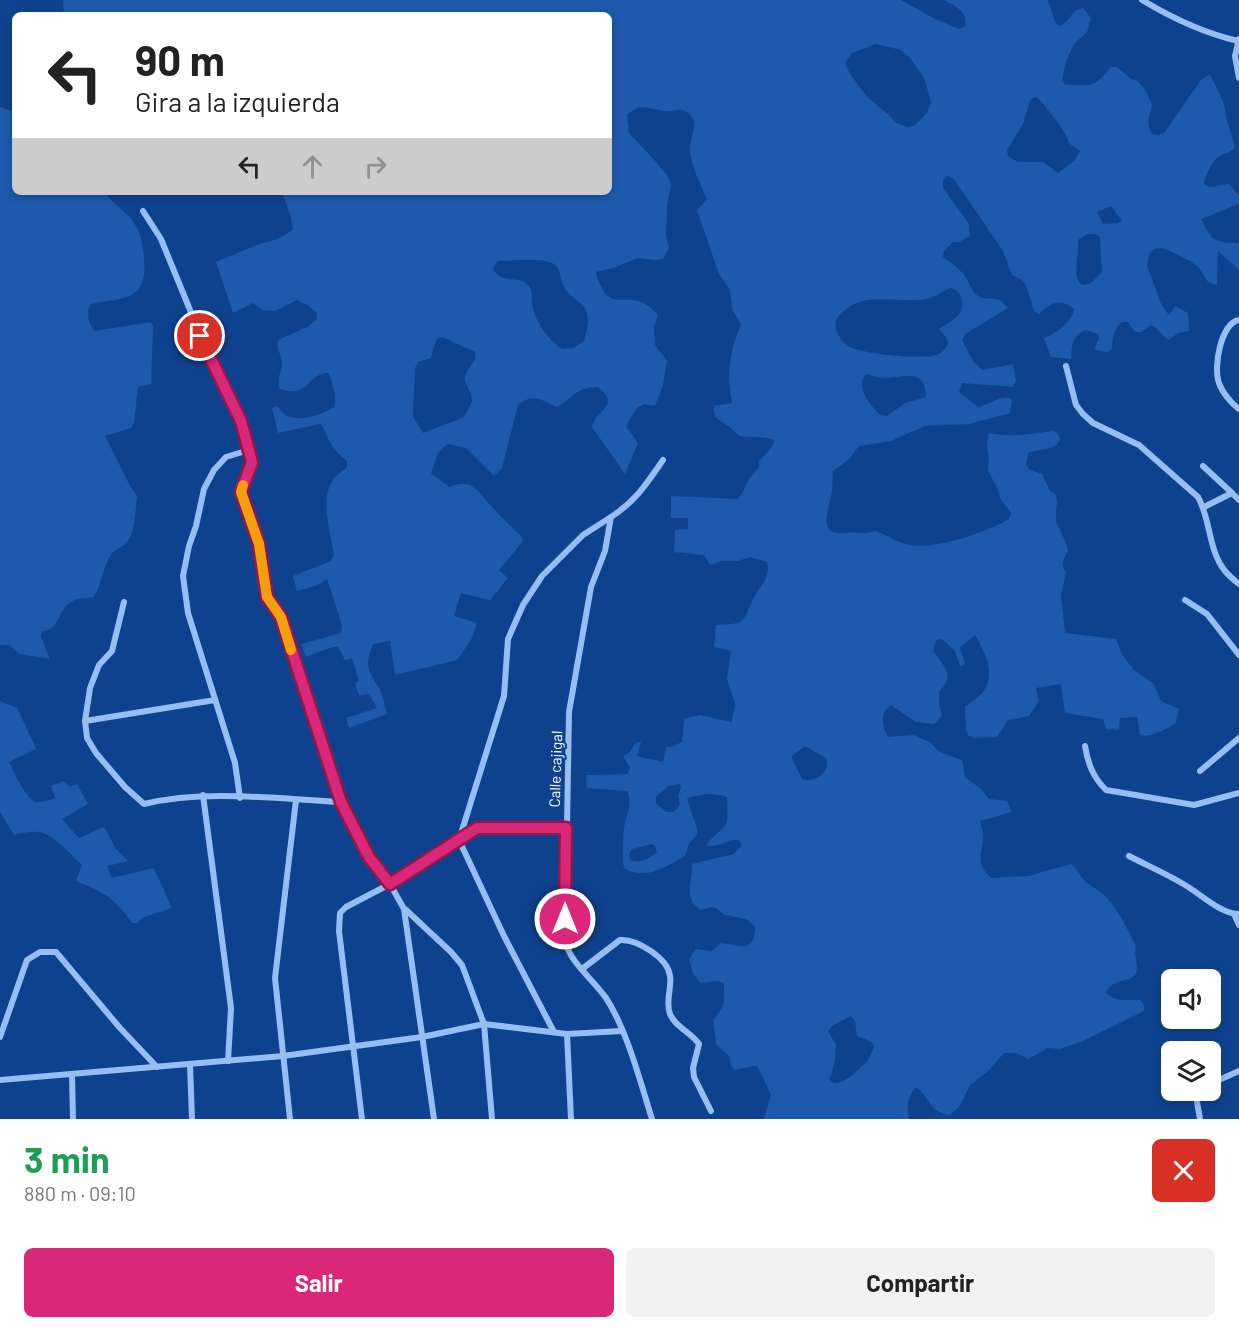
<!DOCTYPE html>
<html lang="es">
<head>
<meta charset="utf-8">
<style>
  :root { --surface:#fff; --page:#f2f2f2; --text:#222; --muted:#767676; --accent:#db2777 }
  body { margin:0; font-family:Barlow,sans-serif; background:var(--page); color:var(--text); height:100vh; display:flex; flex-direction:column; font-size:22px; white-space:nowrap }
  * { box-sizing:border-box; margin:0 }
  p { font-size:20px; color:var(--muted) }
  .icon { flex:none; width:33px; height:33px; fill:none; stroke:currentColor; stroke-width:2; stroke-linecap:round; stroke-linejoin:round }
  .map { position:relative; height:1119px; overflow:hidden }
  .panel { display:flex; flex-direction:column; background:var(--surface); flex:1 }
  .panel>* { flex:none }
  .guide { position:absolute; left:12px; top:12px; width:600px; height:183px; border-radius:9px; box-shadow:0 3px 9px #0003; background:#fff; color:var(--text); overflow:hidden }
  .buttons { position:absolute; left:1161px; top:969px; display:grid; gap:12px }
  .buttons a { display:grid; place-items:center; width:60px; height:60px; border-radius:9px; background:var(--surface); box-shadow:0 3px 9px #0003; font-size:30px }
  .pin { position:absolute; display:grid; place-items:center; width:51px; height:51px; color:#fff; margin:-26px; border:3px solid #fff; border-radius:50%; box-shadow:0 2px 6px #0007 }
  .me { position:absolute; width:66px; margin:-33px; rotate:0deg; stroke-linejoin:round; filter:drop-shadow(0 0 4px #0008) }
  .turn { display:flex; align-items:center; gap:21px; height:126px; padding:0 24px; font-size:27px }
  .turn .icon { width:78px; height:78px; stroke-width:2.5 }
  .turn b { display:block; font-size:42px; line-height:51px }
  .lanes { display:flex; align-items:center; height:57px; padding:0 24px; background:#0003; justify-content:center; gap:30px; direction:ltr }
  .lanes .off { opacity:.35 }
  .round { display:grid; place-items:center; flex:none; width:63px; height:63px; border-radius:9px; background:var(--page) }
  .head { display:flex; align-items:center; justify-content:space-between; height:102px; padding:0 24px }
  h1 { font-size:36px; font-weight:700; line-height:45px; color:#1e9e55 }
  .button { display:flex; gap:12px; margin-top:auto; padding:12px 24px }
  .button a { flex:1; height:69px; border-radius:9px; background:var(--accent); color:#fff; font-size:24px; font-weight:700; line-height:69px; text-align:center }
  .button a+a { background:var(--page); color:var(--text) }
  .map>svg:first-child { display:block }
  .green { fill:#1d59ac; fill-rule:evenodd }
  .lines { fill:none; stroke-linecap:round; stroke-linejoin:round }
  .street { stroke:#96bef3; stroke-width:6 }
  .route-casing { stroke:#8e194d; stroke-width:15 }
  .route { stroke:#db2777; stroke-width:10 }
  .slow { stroke:#f59e0b; stroke-width:10 }
  .labels { text-anchor:middle; dominant-baseline:central; stroke-width:4.5; stroke-linejoin:round; paint-order:stroke }
  .street-label { font-size:15px; fill:#fff; stroke:#0f428e }
</style>
</head>
<body>
<div class="map">
<svg width="1239" height="1119" viewBox="0 0 1239 1119">
  <rect width="100%" height="100%" fill="#0f428e"/>
  <g class="green">
    <path d="M63,0H901L935,19L959,29L965,26C969,12 955,6 944,0H1048L1055,22L1059,26C1071,22 1070,10 1083,8L1091,18L1087,32L1074,44L1066,61L1062,79L1065,85C1091,85 1093,89 1111,67H1117L1131,79L1136,80L1145,89L1152,105C1150,117 1145,122 1152,134L1158,135L1164,133L1201,80L1210,74L1224,104L1226,117L1235,147C1230,154 1225,152 1218,157C1213,160 1204,178 1204,184L1210,187L1229,184L1239,196V204L1201,219C1213,242 1213,242 1239,243V270L1218,251L1217,285L1208,282C1198,264 1194,263 1176,254C1167,250 1164,247 1154,249L1149,254L1147,266L1162,306L1169,315L1175,306L1188,313L1189,331L1178,333L1169,340C1161,336 1159,328 1151,325L1141,332H1135L1128,322H1122C1114,327 1112,339 1112,349L1107,352L1095,350L1096,344L1099,339L1098,334L1086,330C1072,335 1072,345 1071,359L1051,357L1044,338C1056,333 1072,323 1074,309C1061,297 1049,303 1039,314L1034,311L1026,285L1022,280L1012,275L1003,251L954,179L947,176L943,181V188L969,224L970,236L959,242H953L944,251L943,257C951,263 960,269 965,276C970,282 971,292 978,296C987,302 998,293 1008,308L965,334L962,340L973,361L982,370L1013,364L1016,381L1013,387L962,383L959,392L978,407C989,405 998,396 1009,398L1012,400L1010,413L969,424L925,426L891,441L859,446L848,460L833,471C832,478 833,484 832,490C830,510 814,537 848,533C859,531 862,536 875,531C887,534 897,543 910,545C935,550 987,532 1009,519L1011,513L1000,498L997,487L988,471L989,458L987,445L989,433C1007,437 1036,435 1053,430L1058,434L1060,440C1054,452 1039,448 1028,453L1026,465L1030,470L1042,474L1050,491L1055,494C1059,503 1055,509 1056,518C1056,525 1066,540 1068,550C1065,559 1059,563 1066,572L1061,595L1065,633L1116,639L1123,656L1134,670L1154,684L1161,701L1179,709L1176,723C1167,729 1151,738 1140,735L1137,717L1120,718L1119,730L1106,729L1103,719L1065,713L1061,684L1036,688L1039,701L1029,716L1008,720L997,737L974,738L969,736L966,731L965,707C970,702 976,699 981,694C998,676 985,653 975,635L960,647L965,664L960,666L955,651L942,639L936,640L933,651C944,667 956,675 939,692V704L942,716L934,724L916,722L891,705C879,714 882,725 888,737L913,735L930,742L938,751L962,760L965,777L981,789L989,799L1007,801L1012,812L980,821C981,825 983,831 983,836C983,854 974,861 991,878L1028,876L1071,864C1078,869 1080,877 1086,882C1090,886 1094,887 1098,890C1117,904 1125,926 1136,946C1133,955 1140,967 1135,975C1130,983 1114,977 1106,992C1113,1002 1129,1000 1140,1000L1144,1005V1011L1083,1041L1060,1049L1048,1048L1028,1059L1016,1053H1004L988,1071L970,1085L959,1107L950,1115C928,1112 932,1099 916,1087C908,1098 906,1106 909,1119H764L771,1095L758,1067L753,1066L735,1070L731,1066L729,1056L716,1044L713,1020C726,1005 724,1002 724,983L718,981L701,983L693,974L689,959L696,949L712,951L721,943C742,945 754,955 755,926L746,919L725,915L716,908L711,907L700,910C682,897 693,881 692,864L734,854L742,845L739,840C727,838 719,849 706,845C726,821 729,834 727,797C716,793 698,793 687,799L697,828V834L689,844L685,856C666,867 646,881 624,868C622,856 623,841 624,829C625,815 634,804 627,791L587,788L586,775L628,774L630,768L623,756L630,752L636,742H641L637,756L663,762L666,746L671,747L682,742L684,719L700,715L732,722L735,704L727,679L731,651L714,647L716,625C723,624 734,625 740,622C746,619 749,607 752,601C758,588 772,577 767,562L750,557L738,561H721L710,565L704,555L674,552L675,530L688,529V518H671V496L738,499L744,490L747,482L759,467V461L768,452L775,441C767,435 752,439 741,436C737,435 733,430 730,427C721,420 712,420 714,406L732,403C726,374 730,351 741,324L732,309L730,290L719,274L697,210L707,199C701,186 692,167 690,153C689,143 695,132 694,120C682,103 678,113 664,111C649,109 641,102 627,115L629,133L657,163L669,178L671,184L667,207L666,236L669,247L663,259L656,260L637,258L614,268L596,272C597,279 600,284 603,290C611,305 625,297 638,301C647,303 652,309 658,315L654,327L655,345L667,361L663,385L655,406L644,404L637,408L626,426L638,443L625,474L592,427C597,409 621,406 598,387C573,388 577,396 557,407C542,401 534,392 518,405L502,468L494,476L466,448L447,444L438,453L431,473L449,487C475,477 479,495 495,510C504,520 513,528 522,537L523,541L499,570L508,578L490,600L461,593L454,616L477,623L471,640L457,660L395,675L390,641L373,644C364,668 368,670 380,690C383,697 385,706 387,714L349,728L346,718L377,708L369,694L359,695L355,683L359,681L352,658L345,660L338,647H333L306,657L301,644L341,633L342,625L327,579L318,585L297,591L293,576L331,561L334,555C331,533 319,500 333,480C336,475 343,471 347,467V461C340,455 334,450 330,442C326,435 326,429 320,424L278,433L272,408L277,406C280,409 283,414 287,416C300,422 322,415 334,407C337,397 333,382 328,373C306,374 311,398 280,389C276,379 281,374 282,364C282,356 276,349 278,340L307,327L317,319V313L307,305L297,300L275,311L263,310L253,303L233,313L216,262L259,244L278,239L293,230L291,217L282,192H609V15H64ZM876,44L901,50L910,58L924,78L931,102L927,113L914,126L908,127L896,123L888,114L868,98L850,74L845,63L852,53ZM1035,97L1040,100L1062,128L1070,144L1080,151L1074,161L1058,173L1043,162H1018L1008,156L1007,150L1023,124L1030,100ZM1111,206L1122,221L1118,223L1103,224L1097,212ZM1088,234H1095L1100,237L1102,272L1090,284L1082,285C1071,276 1080,255 1078,240ZM498,261C512,261 542,257 554,264C562,269 559,278 563,285C567,293 573,297 579,302C592,312 588,327 584,341L573,348L562,349C547,339 535,321 532,303C531,296 533,290 528,285C519,274 500,286 493,268ZM951,288C956,290 959,292 961,297C967,315 951,321 939,329L946,337L948,343C946,349 942,353 936,355C921,360 864,354 850,347C843,343 838,336 836,329C833,319 841,313 849,307C872,292 905,305 930,298C937,296 944,290 951,288ZM442,337L475,352L476,358L465,375V381L471,394L472,401L464,417L423,433L413,417L415,368L418,362L431,358L436,340ZM866,374C872,375 879,378 885,378C903,378 926,367 926,397L905,403L887,416L880,415C871,406 854,386 866,374ZM805,746L826,758C831,772 815,784 802,779L792,759V756ZM680,784L681,787L678,796L680,805L674,812H666L656,803V797L668,786ZM652,844L655,846L657,852C647,859 643,864 630,860L629,854L632,849ZM851,1016L855,1021L857,1036L872,1042L874,1047C872,1051 870,1058 867,1061C858,1070 846,1084 833,1083L829,1079C835,1069 835,1056 836,1045L828,1031L833,1025Z"/>
    <path d="M0,107L15,112V192H105C113,205 129,213 136,226C142,236 143,247 144,258C148,302 124,297 91,304C86,312 88,325 95,331L151,322L153,327L151,384L138,387L134,423L131,428L105,436L129,484L137,496C135,511 136,530 127,542C123,547 116,549 112,553C103,566 102,583 94,597C86,599 78,597 71,602C57,610 61,630 42,631L41,637L50,659L19,654L10,645H0Z"/>
    <path d="M0,701L17,708L35,746L36,749L9,762C13,770 26,800 36,802C41,803 50,800 55,798L51,786L63,781L70,787L77,784L88,804L62,819L79,838L104,827L116,849L128,861L107,866L112,878L154,868L172,908L144,917L137,923H132C114,897 105,893 76,881L82,865C70,854 55,835 39,832C31,831 22,833 14,835L0,812Z"/>
  </g>
  <g class="lines">
    <g class="street">
      <path d="M1142,0C1172,18 1203,33 1238,41"/>
      <polyline points="1239,39 1235,56 1239,78"/>
      <polyline points="143,211 161,239 208,354 241,421 252,462 241,492 259,544 267,597 281,617 341,802 369,857 390,884 404,909 434,1119"/>
      <path d="M1239,320C1221,323 1213,367 1219,383C1222,392 1231,403 1239,409"/>
      <path d="M1066,366L1076,405L1083,414L1093,423L1139,445L1198,497C1211,520 1208,550 1225,571C1229,576 1234,580 1239,584"/>
      <polyline points="1203,466 1232,493"/>
      <polyline points="1204,507 1232,493 1239,500"/>
      <polyline points="1185,600 1207,614 1239,655"/>
      <path d="M124,602L112,651L99,665L90,688L85,721L87,738L96,753L125,787L144,804C206,789 277,799 341,802"/>
      <polyline points="85,721 215,700"/>
      <path d="M1085,746C1088,764 1093,777 1106,790L1194,805L1239,793"/>
      <polyline points="1200,771 1239,738"/>
      <polyline points="203,795 231,1008 228,1061"/>
      <polyline points="240,798 235,763 188,613 183,576 189,546 196,526 204,489 214,470 226,457 249,450"/>
      <path d="M1129,856C1148,866 1167,874 1185,885C1199,893 1222,915 1239,914"/>
      <polyline points="405,909 451,952 462,965 484,1024 492,1119"/>
      <polyline points="1234,914 1239,925"/>
      <path d="M582,969L620,940C637,939 668,958 670,976C672,989 665,1001 670,1014C675,1027 691,1032 699,1044L693,1068L694,1077L711,1111"/>
      <polyline points="554,1032 504,936 459,840 504,696 508,639 523,605 542,576 583,535 611,517"/>
      <polyline points="567,1034 571,1119"/>
      <polyline points="0,1037 27,960 40,952 56,952 120,1028 157,1067"/>
      <polyline points="190,1064 192,1119"/>
      <polyline points="72,1075 73,1119"/>
      <polyline points="0,1080 283,1056 422,1037 484,1024 567,1034 622,1031"/>
      <polyline points="1210,1084 1239,1071"/>
      <polyline points="1199,1090 1196,1096 1200,1119"/>
      <polyline points="290,1119 275,978 296,800"/>
      <polyline points="362,1119 339,931 340,913 346,907 390,884 477,828 566,828"/>
      <path d="M652,1119C640,1081 627,1030 606,998C593,979 571,964 565,941L569,712L591,587L605,551L611,517C636,501 647,483 663,460"/>
    </g>
  </g>
  <g class="lines">
    <defs>
      <polyline id="route" points="200,336 241,421 252,462 241,492 259,544 267,597 281,617 341,802 369,857 390,884 477,828 566,828 565,919"/>
    </defs>
    <use href="#route" class="route-casing"/>
    <use href="#route" class="route"/>
    <polyline class="slow" points="243,485 241,492 259,544 267,597 281,617 291,650"/>
  </g>
  <g class="labels">
    <g class="street-label">
      <text transform="translate(555 769) rotate(-88)">Calle cajigal</text>
    </g>
  </g>
</svg>
<div class="buttons">
<a><svg class="icon" aria-label="sound" viewBox="0 0 24 24"><path d="M4 9h4l5-4v14l-5-4H4zM17 9q2 3 0 6"/></svg></a>
<a><svg class="icon" aria-label="layers" viewBox="0 0 24 24"><path d="M12 4l9 5-9 5-9-5zM3 14l9 5 9-5"/></svg></a>
</div>
<div class="pin" style="left:200px;top:336px;background:#d93025"><svg class="icon" aria-label="arrive" viewBox="0 0 24 24"><path d="M6 21V4h12l-3 4 3 4H6"/></svg></div>
<svg class="me" style="left:565px;top:919px" viewBox="-20 -20 40 40"><circle r="17" fill="#db2777" stroke="#fff" stroke-width="3"/><path d="M0-11L8 9 0 5-8 9z" fill="#fff"/></svg>
<div class="guide">
<div class="turn"><svg class="icon" aria-label="left" viewBox="0 0 24 24"><path d="M17 20v-9H6M10 6l-5 5 5 5"/></svg><div><b>90 m</b>Gira a la izquierda</div></div>
<div class="lanes"><svg class="icon" aria-label="left" viewBox="0 0 24 24"><path d="M17 20v-9H6M10 6l-5 5 5 5"/></svg><svg class="icon off" aria-label="ahead" viewBox="0 0 24 24"><path d="M12 20V5M6 11l6-6 6 6"/></svg><svg class="icon off" aria-label="right" viewBox="0 0 24 24"><path d="M7 20v-9h11M14 6l5 5-5 5"/></svg></div>
</div>
</div>
<section class="panel">
<div class="head"><div><h1>3 min</h1><p>880 m · 09:10</p></div><a class="round" style="background:#d93025;color:#fff"><svg class="icon" aria-label="close" viewBox="0 0 24 24"><path d="M6 6l12 12M18 6L6 18"/></svg></a></div>
<div class="button"><a>Salir</a><a>Compartir</a></div>
</section>
</body>
</html>
